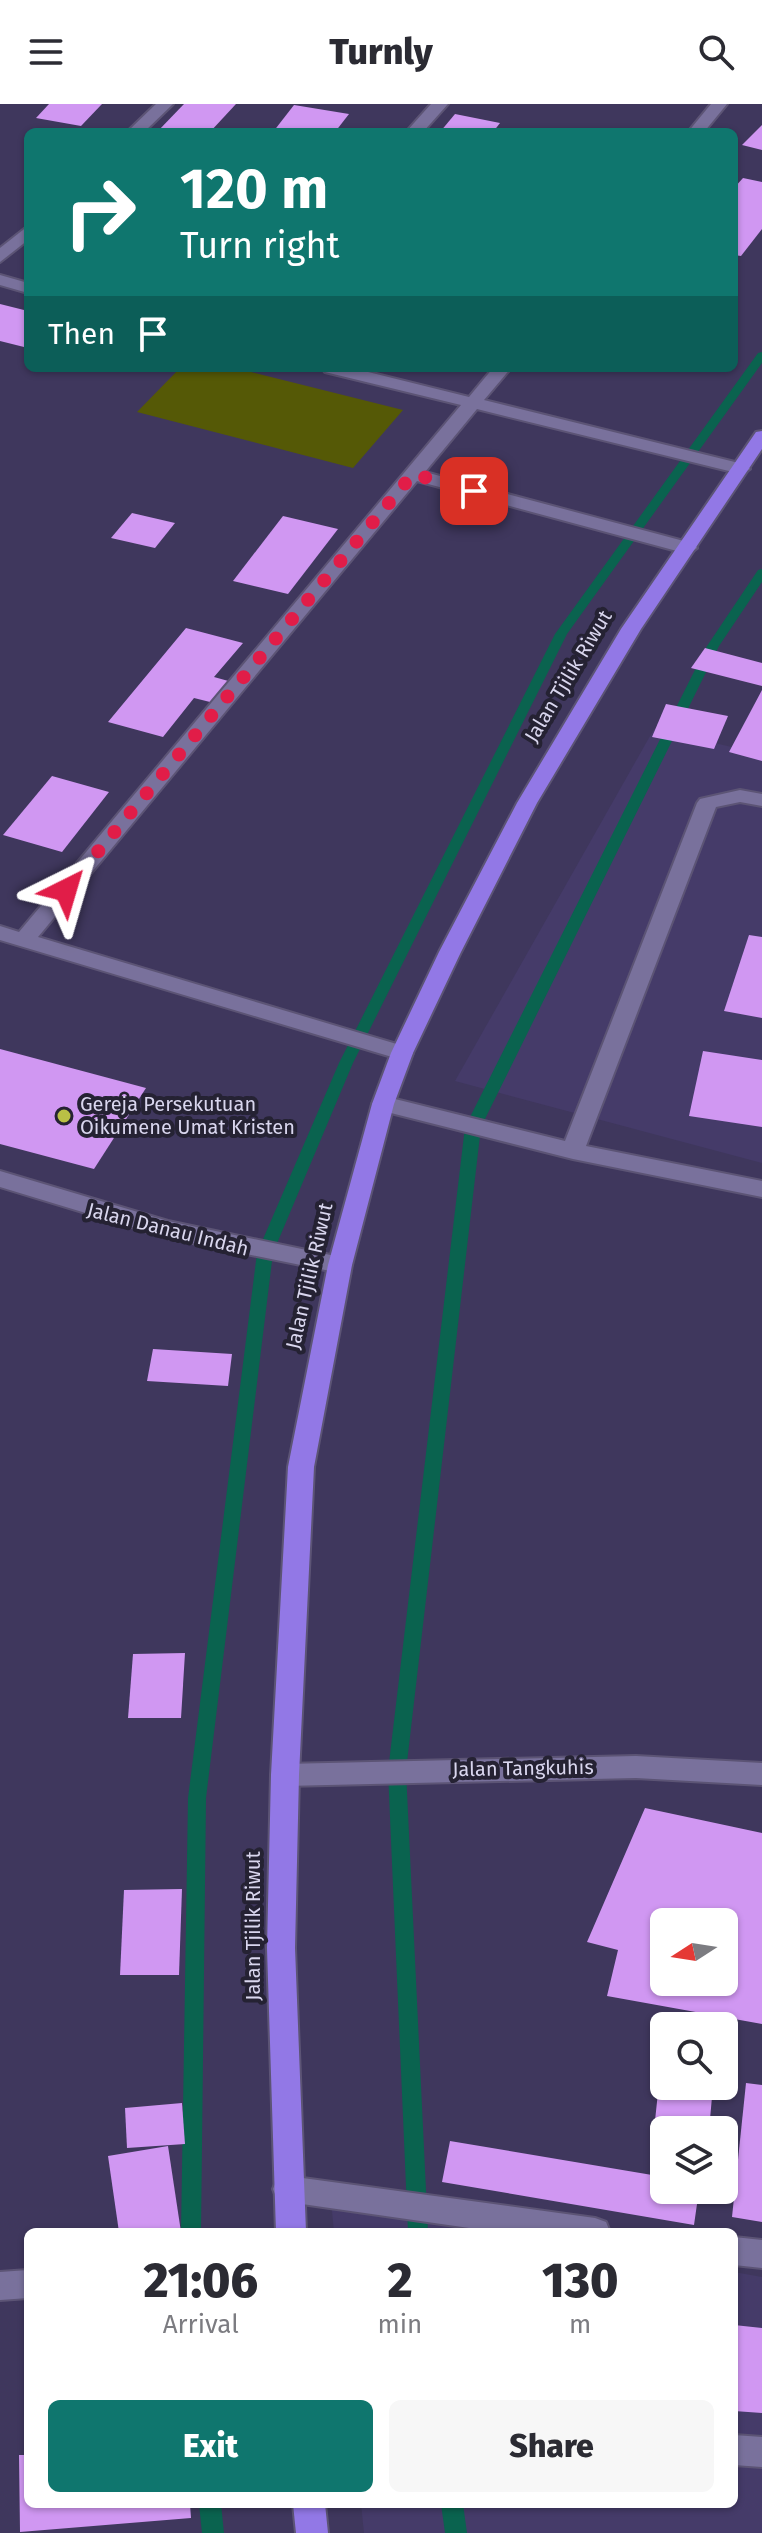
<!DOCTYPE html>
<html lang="en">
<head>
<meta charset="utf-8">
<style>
  :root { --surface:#fff; --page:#f7f7f7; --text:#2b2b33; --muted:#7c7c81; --accent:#0f766e }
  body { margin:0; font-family:"Fira Sans",sans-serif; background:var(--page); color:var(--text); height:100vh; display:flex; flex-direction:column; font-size:30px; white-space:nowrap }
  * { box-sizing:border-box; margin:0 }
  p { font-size:26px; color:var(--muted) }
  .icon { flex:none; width:44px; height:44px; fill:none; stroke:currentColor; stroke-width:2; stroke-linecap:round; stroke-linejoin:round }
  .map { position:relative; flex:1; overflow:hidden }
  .drawer { position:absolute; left:24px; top:2124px; width:714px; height:280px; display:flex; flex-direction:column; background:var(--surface); border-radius:12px; box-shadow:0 2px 6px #0004 }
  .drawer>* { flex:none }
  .top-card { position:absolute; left:24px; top:24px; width:714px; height:244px; border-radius:12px; box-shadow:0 2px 6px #0004; background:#0f766e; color:#fff; overflow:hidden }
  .needle { width:52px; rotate:258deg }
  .buttons { position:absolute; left:650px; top:1804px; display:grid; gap:16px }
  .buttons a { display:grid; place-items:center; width:88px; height:88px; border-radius:12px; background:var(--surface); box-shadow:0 2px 6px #0004; font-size:40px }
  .pin { position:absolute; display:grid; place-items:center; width:68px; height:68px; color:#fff; margin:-34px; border-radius:16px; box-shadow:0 4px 12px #0006 }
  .me { position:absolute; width:88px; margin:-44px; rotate:40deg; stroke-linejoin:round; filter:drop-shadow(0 0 6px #0008) }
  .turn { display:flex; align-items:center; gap:28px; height:168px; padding:0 24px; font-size:36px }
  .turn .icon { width:104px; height:104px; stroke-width:2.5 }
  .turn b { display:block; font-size:56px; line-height:68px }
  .then { display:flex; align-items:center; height:76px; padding:0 24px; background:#0003; gap:16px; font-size:30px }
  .eta { display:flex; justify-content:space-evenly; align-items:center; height:136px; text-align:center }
  .eta b { font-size:48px; font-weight:800; line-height:56px }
  .action { display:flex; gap:16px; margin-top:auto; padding:16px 24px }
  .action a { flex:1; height:92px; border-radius:12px; background:var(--accent); color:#fff; font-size:32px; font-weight:800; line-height:92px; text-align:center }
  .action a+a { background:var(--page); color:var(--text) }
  header { display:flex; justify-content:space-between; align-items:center; height:104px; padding:0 24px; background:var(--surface); font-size:36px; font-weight:800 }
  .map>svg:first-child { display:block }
  .built { fill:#453b69 }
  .green { fill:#555906 }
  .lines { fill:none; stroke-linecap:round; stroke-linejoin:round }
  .stream { fill:#0a634f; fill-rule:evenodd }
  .building { fill:#d097f2; fill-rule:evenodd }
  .minor-casing { stroke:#5c5475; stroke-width:4 }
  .highway-casing { stroke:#5c5475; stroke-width:4 }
  .minor { fill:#79719c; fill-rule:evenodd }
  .highway { fill:#9278e6; fill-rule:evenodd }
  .route { stroke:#e11d48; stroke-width:14; stroke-dasharray:0 25.2 }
  .poi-dot { fill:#bac045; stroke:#252233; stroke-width:3 }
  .labels { text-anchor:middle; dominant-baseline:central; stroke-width:8; stroke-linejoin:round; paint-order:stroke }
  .street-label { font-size:20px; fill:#d9d6ee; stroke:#252233 }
  .poi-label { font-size:20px; fill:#d9d6ee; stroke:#252233; text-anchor:start }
</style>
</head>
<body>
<header><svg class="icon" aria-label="menu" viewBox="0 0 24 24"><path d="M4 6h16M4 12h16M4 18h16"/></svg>Turnly<svg class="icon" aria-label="search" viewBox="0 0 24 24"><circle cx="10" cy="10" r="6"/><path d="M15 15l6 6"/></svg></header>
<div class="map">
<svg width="762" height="2429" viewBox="0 0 762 2429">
  <rect width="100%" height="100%" fill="#3f375d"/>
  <g class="built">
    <polygon points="654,625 762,650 762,1059 455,977"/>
    <polygon points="331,2097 507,2128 334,2128"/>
    <polygon points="734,2168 762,2173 762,2429 364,2429 361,2400 734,2400"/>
  </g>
  <polygon class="green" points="180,264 235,264 403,306 353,364 137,308"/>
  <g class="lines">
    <g class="stream">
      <polygon points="762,248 762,259 567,530 353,959 273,1149 206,1694 201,2128 181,2128 188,1694 257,1149 339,959 555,530 758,249"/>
      <polygon points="762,465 762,478 719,542 481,1023 406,1667 428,2128 408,2128 388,1667 465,1023 707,542 758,466"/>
      <polygon points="199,2400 221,2400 224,2429 202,2429"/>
      <polygon points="441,2400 463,2400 467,2429 445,2429"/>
    </g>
  </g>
  <g class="building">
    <polygon points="49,0 102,0 81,22 36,14"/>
    <polygon points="184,0 236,0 210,28 157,28"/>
    <polygon points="294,1 349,10 335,28 273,28"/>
    <polygon points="455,10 500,19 493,28 440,28"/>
    <polygon points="762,21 762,46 742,41"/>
    <polygon points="743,74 762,78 762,125 741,152 734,151 734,84"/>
    <polygon points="0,200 28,207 28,244 0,237"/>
    <polygon points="132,409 175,419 155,444 111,434"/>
    <polygon points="283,412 338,425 288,490 233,477"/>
    <polygon points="186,524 243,539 214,573 232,578 214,599 194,594 163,633 108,618"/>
    <polygon points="705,544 762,559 762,582 691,564"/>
    <polygon points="762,586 762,657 729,648"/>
    <polygon points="666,600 728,612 714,645 652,633"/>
    <polygon points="52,672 109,688 62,748 3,731"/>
    <polygon points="749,831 762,833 762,914 724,907"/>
    <polygon points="0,945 146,984 94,1065 0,1040"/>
    <polygon points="703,947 762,956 762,1023 689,1012"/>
    <polygon points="153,1245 232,1250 228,1282 147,1277"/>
    <polygon points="185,1549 181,1614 128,1614 133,1550"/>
    <path d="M645,1704L762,1729V1920L607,1892L618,1846L587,1838ZM664,1818H724V1878H664Z"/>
    <polygon points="182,1785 179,1871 120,1871 124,1786"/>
    <polygon points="662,1951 664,1982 713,1982 709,2026 664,2026 664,2055 651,2054"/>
    <polygon points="746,1979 762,1981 762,2118 732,2113"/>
    <polygon points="182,1999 185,2040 127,2044 125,2004"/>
    <polygon points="450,2037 664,2073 664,2086 699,2086 694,2121 442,2078"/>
    <polygon points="168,2042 181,2128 119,2128 108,2052"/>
    <polygon points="734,2221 762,2224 762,2309 734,2307"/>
    <polygon points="19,2351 28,2351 28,2400 190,2400 191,2414 20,2428"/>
  </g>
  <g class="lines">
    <defs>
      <g id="minor">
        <polygon points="156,0 173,0 144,28 127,28"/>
        <polygon points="431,0 448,0 423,28 406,28"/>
        <polygon points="711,0 727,0 704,28 688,28"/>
        <polygon points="28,122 28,136 0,158 0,144"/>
        <polygon points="0,171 28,179 28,189 0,181"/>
        <polygon points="322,264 352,264 469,293 493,264 511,264 484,296 747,361 750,365 741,370 477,305 425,368 695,440 697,444 688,450 417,377 38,833 410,944 413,949 410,954 402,956 0,836 0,822 19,828 461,301 325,268"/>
        <polygon points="740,686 762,690 762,702 740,698 716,703 586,1042 762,1077 762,1093 573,1055 375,1005 372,1000 375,995 383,992 565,1037 697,699 700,695"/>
        <polygon points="0,1067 168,1117 340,1153 348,1155 352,1161 348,1167 340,1169 168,1134 0,1083"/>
        <polygon points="636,1652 762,1659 762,1681 636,1674 285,1682 275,1679 271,1671 275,1663 285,1660"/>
        <polygon points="288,2072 595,2114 606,2118 610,2128 497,2128 288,2098 277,2095 273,2085 277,2075"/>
        <polygon points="734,2133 762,2136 762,2164 734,2161"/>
        <polygon points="28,2166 28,2194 0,2196 0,2168"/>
        <polygon points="734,2331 762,2333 762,2363 734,2361"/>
      </g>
      <g id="highway">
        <polygon points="762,327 762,345 641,525 537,699 461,848 413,949 394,1000 352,1161 314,1363 299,1671 295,1844 306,2128 276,2128 267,1844 271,1671 288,1363 328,1161 372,1000 391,949 439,848 517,699 621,525 756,328"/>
        <polygon points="293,2400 325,2400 328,2429 296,2429"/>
      </g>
    </defs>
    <use href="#minor" class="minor-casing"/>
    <use href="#highway" class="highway-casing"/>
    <use href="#minor" class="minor"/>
    <use href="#highway" class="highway"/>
  </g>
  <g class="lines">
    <polyline class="route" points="66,786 413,370 474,387"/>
  </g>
  <circle class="poi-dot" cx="64" cy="1012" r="8"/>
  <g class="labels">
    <g class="street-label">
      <text transform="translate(568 572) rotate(-59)">Jalan Tjilik Riwut</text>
      <text transform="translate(168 1125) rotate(14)">Jalan Danau Indah</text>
      <text transform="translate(309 1172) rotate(-77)">Jalan Tjilik Riwut</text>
      <text transform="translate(523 1664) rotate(-1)">Jalan Tangkuhis</text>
      <text transform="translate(253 1822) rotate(-90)">Jalan Tjilik Riwut</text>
    </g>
    <g class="poi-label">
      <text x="80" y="1000">Gereja Persekutuan<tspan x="80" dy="23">Oikumene Umat Kristen</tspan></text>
    </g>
  </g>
</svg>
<div class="buttons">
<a><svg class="needle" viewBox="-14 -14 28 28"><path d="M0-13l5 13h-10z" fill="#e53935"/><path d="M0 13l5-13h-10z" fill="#7c7c81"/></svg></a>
<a><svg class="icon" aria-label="search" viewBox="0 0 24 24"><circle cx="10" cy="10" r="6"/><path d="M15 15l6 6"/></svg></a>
<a><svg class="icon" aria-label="layers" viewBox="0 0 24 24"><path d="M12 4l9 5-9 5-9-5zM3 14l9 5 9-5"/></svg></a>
</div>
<div class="pin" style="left:474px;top:387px;background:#d93025"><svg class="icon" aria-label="arrive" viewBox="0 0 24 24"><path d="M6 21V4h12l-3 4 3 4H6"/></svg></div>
<svg class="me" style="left:66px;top:786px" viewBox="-20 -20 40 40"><path d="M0-17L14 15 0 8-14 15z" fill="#e11d48" stroke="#fff" stroke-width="4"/></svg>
<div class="top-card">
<div class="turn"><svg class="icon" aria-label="right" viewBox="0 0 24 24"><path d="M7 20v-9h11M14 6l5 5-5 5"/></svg><div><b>120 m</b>Turn right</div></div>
<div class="then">Then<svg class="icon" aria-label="arrive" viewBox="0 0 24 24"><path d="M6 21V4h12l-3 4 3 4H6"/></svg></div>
</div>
<section class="drawer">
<div class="eta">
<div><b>21:06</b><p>Arrival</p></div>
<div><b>2</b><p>min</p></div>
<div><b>130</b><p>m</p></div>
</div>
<div class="action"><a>Exit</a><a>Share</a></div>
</section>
</div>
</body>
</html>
